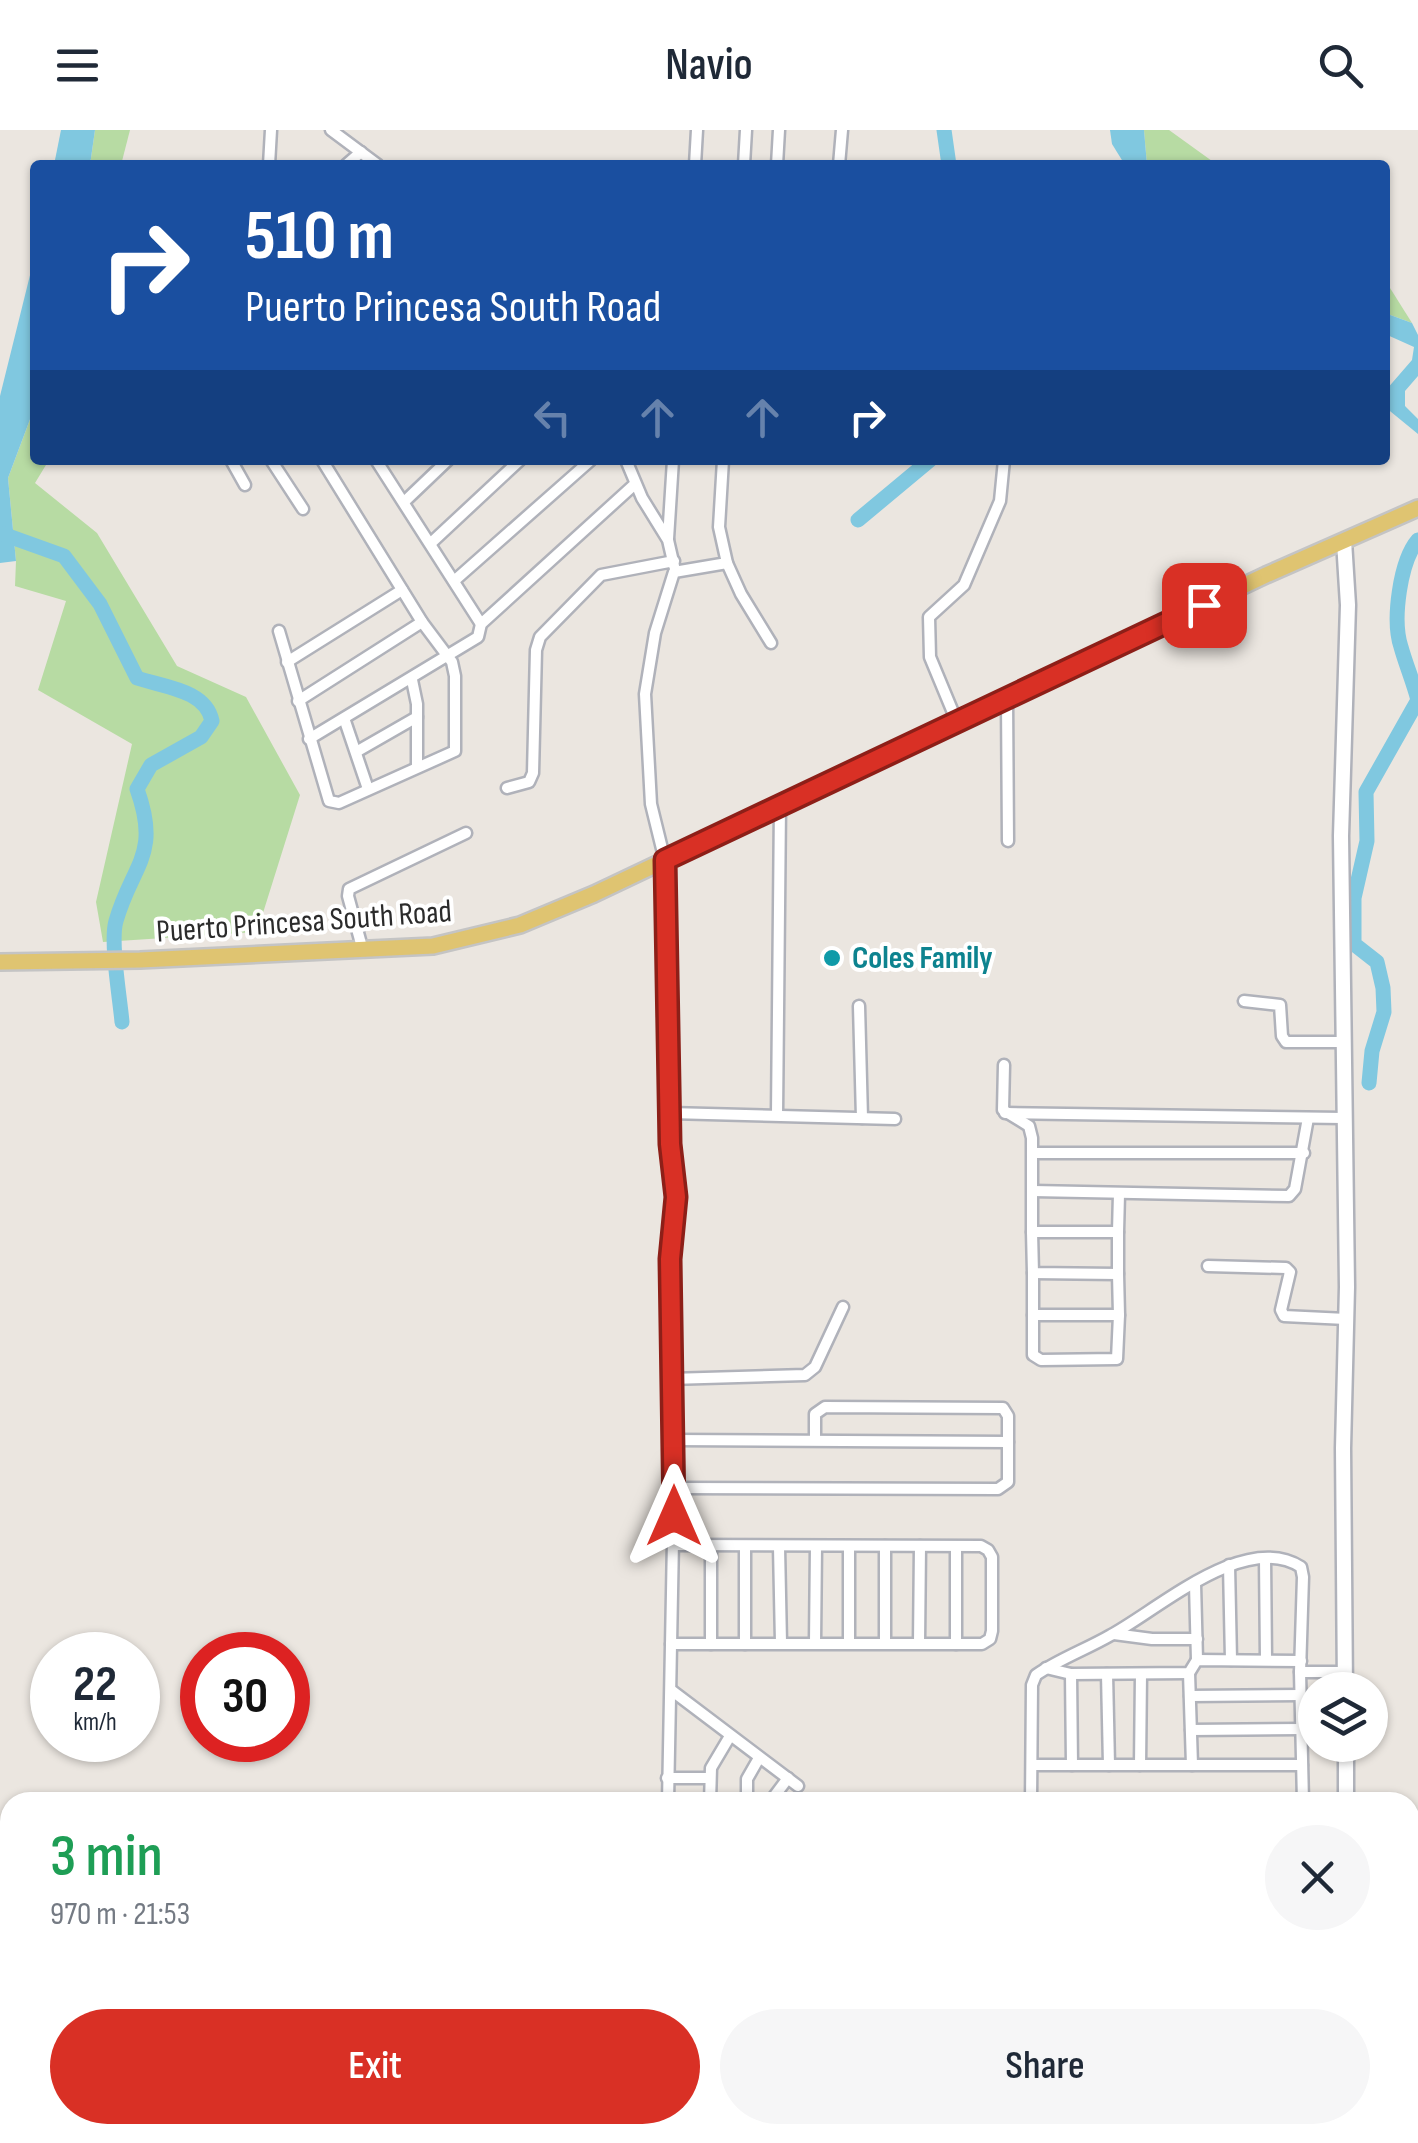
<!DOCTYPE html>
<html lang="en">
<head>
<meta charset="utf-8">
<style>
  :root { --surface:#fff; --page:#f6f6f7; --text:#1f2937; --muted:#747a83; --accent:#d93025 }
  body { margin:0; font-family:"Sofia Sans Condensed",sans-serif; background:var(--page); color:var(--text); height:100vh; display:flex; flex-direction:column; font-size:38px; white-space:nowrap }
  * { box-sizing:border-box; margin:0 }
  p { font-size:32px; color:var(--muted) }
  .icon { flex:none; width:55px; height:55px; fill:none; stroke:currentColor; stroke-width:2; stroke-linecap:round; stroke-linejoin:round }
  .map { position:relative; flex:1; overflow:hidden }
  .sheet { position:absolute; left:0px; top:1662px; width:1420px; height:352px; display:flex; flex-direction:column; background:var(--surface); border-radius:30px 30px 0 0; box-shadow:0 2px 8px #0004 }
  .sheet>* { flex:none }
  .banner { position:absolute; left:30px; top:30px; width:1360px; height:305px; border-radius:10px; box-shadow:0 2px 8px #0004; background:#1a4fa0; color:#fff; overflow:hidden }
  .tools { position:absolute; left:1298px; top:1542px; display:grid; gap:20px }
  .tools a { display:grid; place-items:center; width:90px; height:90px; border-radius:50%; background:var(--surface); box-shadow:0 2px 8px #0004; font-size:50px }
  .speed { position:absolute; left:30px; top:1502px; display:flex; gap:20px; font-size:50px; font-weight:700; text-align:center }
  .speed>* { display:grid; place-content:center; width:130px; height:130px; border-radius:50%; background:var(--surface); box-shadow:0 2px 8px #0004; line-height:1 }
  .speed small { font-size:25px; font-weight:400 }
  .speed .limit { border:15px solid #d22; background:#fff; color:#111 }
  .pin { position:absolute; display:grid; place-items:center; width:85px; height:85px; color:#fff; margin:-42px; border-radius:20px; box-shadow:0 5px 15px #0006 }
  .me { position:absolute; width:110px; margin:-55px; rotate:0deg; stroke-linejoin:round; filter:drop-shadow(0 0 8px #0008) }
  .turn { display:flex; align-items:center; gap:35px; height:210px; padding:0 50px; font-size:45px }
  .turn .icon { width:130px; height:130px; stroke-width:2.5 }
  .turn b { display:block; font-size:70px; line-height:85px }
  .lanes { display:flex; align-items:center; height:95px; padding:0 50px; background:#0003; justify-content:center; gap:50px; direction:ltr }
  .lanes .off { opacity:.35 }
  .round { display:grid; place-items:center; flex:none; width:105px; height:105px; border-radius:52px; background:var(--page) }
  .headline { display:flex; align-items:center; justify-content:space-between; height:170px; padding:0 50px }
  h1 { font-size:60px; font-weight:600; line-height:75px; color:#1e9e55 }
  .cta { display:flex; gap:20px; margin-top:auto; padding:20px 50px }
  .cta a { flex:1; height:115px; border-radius:60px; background:var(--accent); color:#fff; font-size:40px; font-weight:600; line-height:115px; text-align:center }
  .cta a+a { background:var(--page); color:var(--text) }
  header { display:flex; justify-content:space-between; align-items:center; height:130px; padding:0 50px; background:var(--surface); font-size:45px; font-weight:600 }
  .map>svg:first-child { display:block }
  .green { fill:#b7dba3 }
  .water { fill:#80c8e0 }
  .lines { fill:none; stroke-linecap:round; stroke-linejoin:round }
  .river { stroke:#80c8e0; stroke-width:15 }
  .street-casing { stroke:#b0b2ba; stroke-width:15 }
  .secondary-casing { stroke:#b0b2ba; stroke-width:19 }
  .primary-casing { stroke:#c4c4c4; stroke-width:20 }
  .street { stroke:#fff; stroke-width:10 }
  .secondary { stroke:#fff; stroke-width:14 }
  .primary { stroke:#dfc471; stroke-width:15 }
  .route-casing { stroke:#8d1f18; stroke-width:25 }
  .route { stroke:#d93025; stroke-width:18 }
  .culture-dot { fill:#0f9aa8; stroke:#fff; stroke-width:4 }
  .labels { text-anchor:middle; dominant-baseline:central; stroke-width:8; stroke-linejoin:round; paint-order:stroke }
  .street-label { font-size:32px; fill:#2b2b2b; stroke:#fff }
  .culture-label { font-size:32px; font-weight:bold; fill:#0d838f; stroke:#fff; text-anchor:start }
</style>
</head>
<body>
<header><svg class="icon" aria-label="menu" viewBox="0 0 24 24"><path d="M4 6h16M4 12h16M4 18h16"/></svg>Navio<svg class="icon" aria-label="search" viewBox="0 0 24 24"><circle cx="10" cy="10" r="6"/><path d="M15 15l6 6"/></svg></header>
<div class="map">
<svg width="1418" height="2013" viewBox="0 0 1418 2013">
  <rect width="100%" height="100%" fill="#ebe6e0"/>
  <g class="green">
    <polygon points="95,0 130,0 121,35 90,35"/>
    <polygon points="1144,0 1169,0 1212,31 1223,35 1147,35"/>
    <polygon points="1385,150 1412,193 1385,183"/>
    <polygon points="35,276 35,330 49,330 35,353 97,403 177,536 246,567 300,665 257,802 103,812 96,772 132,614 38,560 66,471 15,456 16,431 8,348"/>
  </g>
  <g class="water">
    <polygon points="61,0 95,0 90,35 54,35"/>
    <polygon points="1110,0 1144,0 1147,35 1125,35 1112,14"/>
    <polygon points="35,125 35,276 8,348 16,431 0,433 0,266"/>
    <polygon points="1385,183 1412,193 1418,205 1418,246 1405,261 1405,276 1418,289 1418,304 1385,277 1386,260 1412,230 1414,217 1385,204"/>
  </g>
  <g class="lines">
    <g class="river">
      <polyline points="944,0 949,35"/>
      <polyline points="858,390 930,330"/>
      <path d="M0,403L64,426L100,474L137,548C164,557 206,560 212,591L201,607L151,635L137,659C161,726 132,734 116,791C110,811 120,869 122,892"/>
      <path d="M1369,953L1372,921L1384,882L1383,858L1377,832L1354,814V768L1367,711L1366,662L1418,570C1413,551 1406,535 1401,517C1392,490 1400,431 1418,410"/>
    </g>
    <defs>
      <g id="street">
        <polyline points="331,0 378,35"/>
        <polyline points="269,35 271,0"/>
        <polyline points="346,35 361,22"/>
        <polyline points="695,35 697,0"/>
        <polyline points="744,35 746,0"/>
        <polyline points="777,35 779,0"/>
        <polyline points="839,35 842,0"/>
        <polyline points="231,330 245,355"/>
        <polyline points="271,330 303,379"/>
        <polyline points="376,330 481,494"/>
        <polyline points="626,330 642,368 668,410 674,436"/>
        <polyline points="404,372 448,330"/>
        <polyline points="668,409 673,330"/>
        <polyline points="431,413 520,330"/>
        <polyline points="727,433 741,464 771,513"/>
        <polyline points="454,451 591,330"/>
        <polyline points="279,501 329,671 339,673 455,621 455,546 452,532 422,492 322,330"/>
        <polyline points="287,532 402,460"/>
        <polyline points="412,550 417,574 417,635"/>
        <polyline points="1007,569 1008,711"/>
        <polyline points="298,571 422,492"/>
        <polyline points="345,591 368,659"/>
        <polyline points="957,592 930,527 929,487 964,455 1000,371 1004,330"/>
        <polyline points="309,609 478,507 481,494 635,354"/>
        <polyline points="356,622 417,587"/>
        <polyline points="507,658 529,652 533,643 536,520 540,507 601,445 674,431"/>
        <polyline points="363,821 348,766 349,759 466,703"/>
        <polyline points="1244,871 1280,875 1282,906 1286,912 1342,912"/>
        <polyline points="859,876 862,988"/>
        <polyline points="1004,935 1003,980 1029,996 1032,1008 1032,1102 1118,1102 1119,1064"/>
        <polyline points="670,983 895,989"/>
        <polyline points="1005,983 1343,988"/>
        <polyline points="777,985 780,675"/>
        <polyline points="1033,1023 1304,1023"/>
        <polyline points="1033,1061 1289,1066 1295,1059 1308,988"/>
        <polyline points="1032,1102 1033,1143 1118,1144 1118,1102"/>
        <polyline points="1208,1136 1286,1138 1290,1142 1281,1180 1284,1186 1346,1189"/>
        <polyline points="1033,1143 1033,1185 1119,1185 1118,1144"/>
        <polyline points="1033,1185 1033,1225 1041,1230 1117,1229 1119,1185"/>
        <polyline points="670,1249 805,1245 815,1237 843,1177"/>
        <polyline points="673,1310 1008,1312"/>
        <polyline points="674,1358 998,1359 1008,1352 1008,1286 1003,1278 825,1277 815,1284 815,1309"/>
        <polyline points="745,1416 745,1514"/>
        <polyline points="779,1417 781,1513"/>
        <polyline points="1265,1429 1266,1530"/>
        <polyline points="1229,1435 1231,1530"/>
        <polyline points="1195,1454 1197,1530"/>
        <polyline points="1114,1504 1152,1509 1197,1509"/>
        <polyline points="815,1512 816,1416"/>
        <polyline points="849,1512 849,1416"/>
        <polyline points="885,1512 885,1416"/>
        <polyline points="919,1513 920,1416"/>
        <polyline points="671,1514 982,1514 990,1509 992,1501 992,1427 988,1420 981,1416 673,1415"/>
        <polyline points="711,1514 711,1416"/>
        <polyline points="956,1514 956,1417"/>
        <polyline points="1046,1538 1071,1544 1189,1543 1197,1530 1301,1531"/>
        <polyline points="1300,1542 1303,1672"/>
        <polyline points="1189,1543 1192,1635"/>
        <polyline points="1107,1544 1109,1635"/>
        <polyline points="671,1560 798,1656"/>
        <polyline points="1190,1566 1301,1565"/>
        <polyline points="1191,1600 1301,1599"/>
        <polyline points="1032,1635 1072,1635 1071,1544"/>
        <polyline points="1072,1635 1302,1635"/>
        <polyline points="1140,1635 1141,1544"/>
        <polyline points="667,1648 709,1648"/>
        <polyline points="668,1672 674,1358 670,1249 670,1129 676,1067 670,1014 667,739 651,674 645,564 655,503 674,442 727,433 719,397 723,330"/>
        <polyline points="710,1672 711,1638 730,1606"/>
        <polyline points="747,1672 747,1649 759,1628"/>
        <polyline points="770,1672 788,1648"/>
        <path d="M1031,1672L1032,1555L1036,1545C1059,1529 1087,1519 1111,1505C1159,1479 1245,1401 1301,1437L1303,1447L1300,1542H1345"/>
        <polyline points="1031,1672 1294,1672"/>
        <polyline points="671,2005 671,2013"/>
        <polyline points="955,2013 955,2005"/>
        <polyline points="1372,2013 1418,2008"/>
      </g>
      <g id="secondary">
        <polyline points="1344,411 1348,475 1341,706 1347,1157 1343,1318 1345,1560"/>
        <polyline points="1346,1615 1346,1672"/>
        <polyline points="1340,2013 1340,2005"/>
      </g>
      <polyline id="primary" points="0,832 140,830 433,816 520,795 594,764 1266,445 1418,378"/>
    </defs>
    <use href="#street" class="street-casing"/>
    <use href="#secondary" class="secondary-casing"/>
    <use href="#primary" class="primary-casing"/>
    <use href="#street" class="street"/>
    <use href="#secondary" class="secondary"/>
    <use href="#primary" class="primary"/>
  </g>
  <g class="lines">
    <defs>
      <polyline id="route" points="674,1386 670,1129 676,1067 670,1014 665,730 1204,475"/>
    </defs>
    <use href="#route" class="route-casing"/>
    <use href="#route" class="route"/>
  </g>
  <circle class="culture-dot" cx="832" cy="828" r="10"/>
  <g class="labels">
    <g class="street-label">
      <text transform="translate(304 792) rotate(-4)">Puerto Princesa South Road</text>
    </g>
    <g class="culture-label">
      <text x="852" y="828">Coles Family</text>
    </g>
  </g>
</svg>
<div class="tools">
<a><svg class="icon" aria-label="layers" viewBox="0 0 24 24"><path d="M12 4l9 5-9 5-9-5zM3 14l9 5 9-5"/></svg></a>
</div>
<div class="speed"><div>22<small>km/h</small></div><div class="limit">30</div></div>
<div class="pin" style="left:1204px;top:475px;background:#d93025"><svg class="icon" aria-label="arrive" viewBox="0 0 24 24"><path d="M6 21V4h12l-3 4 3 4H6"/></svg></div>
<svg class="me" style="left:674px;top:1386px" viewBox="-20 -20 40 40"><path d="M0-17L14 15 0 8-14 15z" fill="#d93025" stroke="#fff" stroke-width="4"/></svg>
<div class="banner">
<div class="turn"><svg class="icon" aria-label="right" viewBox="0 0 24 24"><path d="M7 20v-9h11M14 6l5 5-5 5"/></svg><div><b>510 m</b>Puerto Princesa South Road</div></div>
<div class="lanes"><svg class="icon off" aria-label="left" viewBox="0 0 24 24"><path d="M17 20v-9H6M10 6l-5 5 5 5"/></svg><svg class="icon off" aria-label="ahead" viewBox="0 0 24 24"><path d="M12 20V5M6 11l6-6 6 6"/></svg><svg class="icon off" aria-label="ahead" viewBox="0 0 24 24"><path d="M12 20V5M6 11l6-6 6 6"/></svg><svg class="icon" aria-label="right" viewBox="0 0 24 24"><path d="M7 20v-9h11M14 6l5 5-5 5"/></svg></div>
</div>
<section class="sheet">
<div class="headline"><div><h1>3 min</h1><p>970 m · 21:53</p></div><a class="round"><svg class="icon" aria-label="close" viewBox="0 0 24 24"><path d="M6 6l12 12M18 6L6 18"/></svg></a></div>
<div class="cta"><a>Exit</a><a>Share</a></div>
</section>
</div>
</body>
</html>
